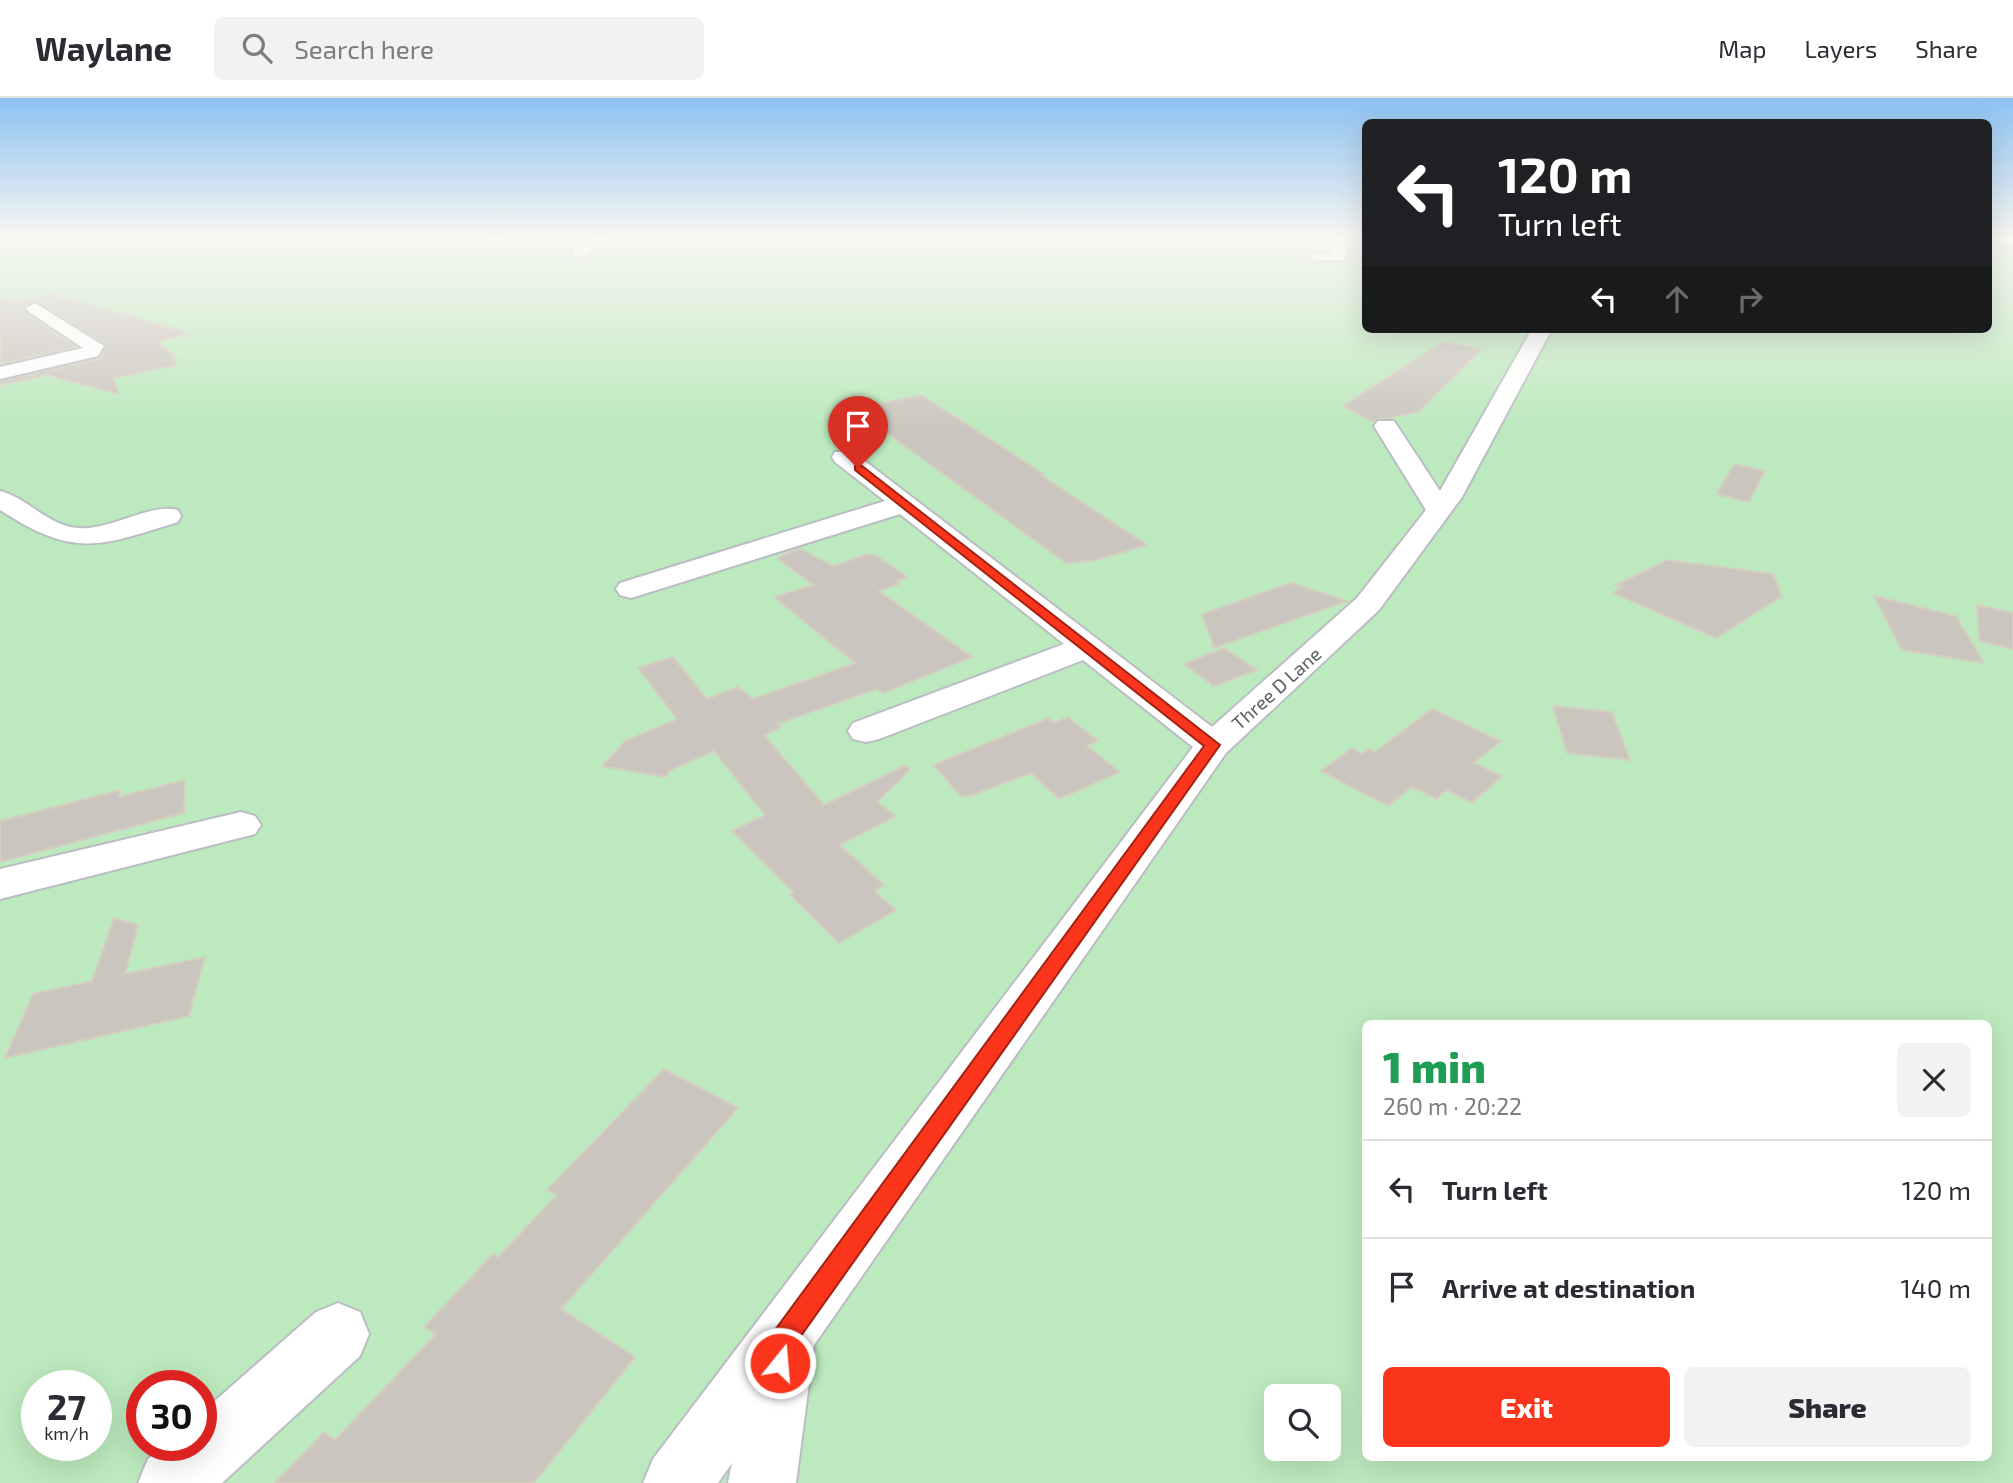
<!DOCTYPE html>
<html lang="en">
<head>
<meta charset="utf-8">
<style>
  :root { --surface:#fff; --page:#f2f2f3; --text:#2b2b33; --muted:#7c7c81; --line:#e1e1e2; --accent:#fb351c }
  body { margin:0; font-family:"Exo 2",sans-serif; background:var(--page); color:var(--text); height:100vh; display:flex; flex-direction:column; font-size:26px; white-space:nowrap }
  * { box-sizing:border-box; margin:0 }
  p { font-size:23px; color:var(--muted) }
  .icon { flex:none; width:38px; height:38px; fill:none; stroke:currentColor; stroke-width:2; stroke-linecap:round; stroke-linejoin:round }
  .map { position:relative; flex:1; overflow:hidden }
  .sheet { position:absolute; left:1362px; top:922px; width:630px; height:441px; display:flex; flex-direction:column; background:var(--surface); border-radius:10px; box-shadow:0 7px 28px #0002 }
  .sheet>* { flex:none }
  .guide { position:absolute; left:1362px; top:21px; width:630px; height:214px; border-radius:10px; box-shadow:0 7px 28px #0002; background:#202124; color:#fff; overflow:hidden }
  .tools { position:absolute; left:1264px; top:1286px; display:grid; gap:14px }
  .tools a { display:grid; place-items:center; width:77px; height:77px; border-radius:10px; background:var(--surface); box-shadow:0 7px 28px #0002; font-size:35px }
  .speed { position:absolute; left:21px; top:1272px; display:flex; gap:14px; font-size:35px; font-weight:700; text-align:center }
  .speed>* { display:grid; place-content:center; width:91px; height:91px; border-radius:50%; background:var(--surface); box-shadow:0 7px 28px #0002; line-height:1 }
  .speed small { font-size:18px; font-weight:400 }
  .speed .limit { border:10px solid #d22; background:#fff; color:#111 }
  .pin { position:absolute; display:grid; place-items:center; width:60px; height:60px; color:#fff; margin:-72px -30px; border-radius:50% 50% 50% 0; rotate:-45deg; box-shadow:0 0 7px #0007 }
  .pin .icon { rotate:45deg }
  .me { position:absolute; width:77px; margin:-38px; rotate:17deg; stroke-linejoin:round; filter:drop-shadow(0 0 5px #0008) }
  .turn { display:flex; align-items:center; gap:24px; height:147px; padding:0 21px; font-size:32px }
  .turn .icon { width:91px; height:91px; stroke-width:2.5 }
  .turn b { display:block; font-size:49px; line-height:60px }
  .lanes { display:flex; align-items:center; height:66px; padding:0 21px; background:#0003; justify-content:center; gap:35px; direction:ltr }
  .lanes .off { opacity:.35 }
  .round { display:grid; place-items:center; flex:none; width:74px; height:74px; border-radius:10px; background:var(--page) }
  .summary { display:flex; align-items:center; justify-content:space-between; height:119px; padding:0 21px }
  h1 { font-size:42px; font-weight:800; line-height:52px; color:#1e9e55 }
  .cta { display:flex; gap:14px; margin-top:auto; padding:14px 21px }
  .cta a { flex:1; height:80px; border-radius:10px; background:var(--accent); color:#fff; font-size:28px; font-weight:800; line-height:80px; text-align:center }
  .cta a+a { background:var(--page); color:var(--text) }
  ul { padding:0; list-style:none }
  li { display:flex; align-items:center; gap:21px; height:98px; padding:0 21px; border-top:2px solid var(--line) }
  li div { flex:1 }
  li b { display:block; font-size:26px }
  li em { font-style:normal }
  header { display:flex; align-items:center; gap:42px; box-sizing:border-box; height:98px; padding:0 35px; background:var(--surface); border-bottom:2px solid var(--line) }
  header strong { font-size:33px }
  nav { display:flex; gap:38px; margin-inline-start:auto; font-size:24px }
  .search { width:490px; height:63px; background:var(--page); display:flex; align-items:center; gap:18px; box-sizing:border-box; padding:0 24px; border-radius:10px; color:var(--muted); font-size:26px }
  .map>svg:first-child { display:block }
  .green { fill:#bce9bd; fill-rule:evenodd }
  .building { fill:#cac6bf; stroke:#d4cfc0; stroke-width:2 }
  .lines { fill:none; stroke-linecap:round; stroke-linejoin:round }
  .minor-casing { stroke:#babdc3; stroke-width:4 }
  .minor { fill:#fff; fill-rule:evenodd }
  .route { fill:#fb351c; stroke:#a32212; stroke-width:2 }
  .labels { text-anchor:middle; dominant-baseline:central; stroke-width:5; stroke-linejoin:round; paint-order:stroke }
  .street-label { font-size:19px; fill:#5a5f65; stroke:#fff }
</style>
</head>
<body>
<header>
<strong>Waylane</strong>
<div class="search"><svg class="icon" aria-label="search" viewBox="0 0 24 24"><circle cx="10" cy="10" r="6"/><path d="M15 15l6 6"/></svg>Search here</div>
<nav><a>Map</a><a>Layers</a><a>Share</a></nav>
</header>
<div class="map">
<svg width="2013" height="1385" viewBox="0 0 2013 1385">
  <rect width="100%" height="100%" fill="#efede2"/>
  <path class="green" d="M0,139H1365V231H1988V141L2013,143V1385H0ZM1365,926H1988V1360H1365ZM37,1288H96V1348H37ZM142,1288H201V1348H142ZM1276,1298H1328V1351H1276Z"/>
  <g class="building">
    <polygon points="52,196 192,236 158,243 177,261 173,262 177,267 113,280 119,296 47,277 0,287 0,283 99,261 106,249 105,246 34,203 23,209 27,216 76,249 0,266 0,201 19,203"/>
    <polygon points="1443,244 1482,251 1418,314 1371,323 1343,308"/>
    <polygon points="921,297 1044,376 1041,377 1147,447 1097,462 1066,465 854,311"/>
    <polygon points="1734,366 1765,373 1749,404 1717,396"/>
    <polygon points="799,450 833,468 868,456 877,458 907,479 896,483 899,486 879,493 972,559 883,595 877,591 777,626 781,629 764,637 824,707 906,667 910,672 877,704 896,718 840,747 884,787 875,793 896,812 839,845 790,797 794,795 732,733 765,717 714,653 671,672 665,679 602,668 625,643 677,621 638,570 673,559 707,601 738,589 753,601 855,565 774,499 813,487 777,460"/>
    <polygon points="1667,462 1773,476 1782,498 1716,540 1613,495 1622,489 1616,487"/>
    <polygon points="1291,485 1347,503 1214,550 1202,516"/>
    <polygon points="1874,498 1956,518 1984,565 1902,552"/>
    <polygon points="1977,507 2013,515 2013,551 1979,543"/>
    <polygon points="1224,550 1257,572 1214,588 1184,566"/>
    <polygon points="1553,608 1612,614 1630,662 1567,655"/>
    <polygon points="1432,611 1501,643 1474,665 1502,678 1472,705 1447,692 1436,701 1412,689 1388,708 1321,673 1352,650 1362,656 1368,651 1375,654"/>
    <polygon points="1068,619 1098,643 1087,648 1120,674 1059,701 1031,675 970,698 961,698 933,667 1049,620 1054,625"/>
    <polygon points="185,682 184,715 0,764 0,723 120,692 119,699"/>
    <polygon points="114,820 138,827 125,876 205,859 189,918 5,960 33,896 92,883"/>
    <polygon points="664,971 738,1010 561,1211 635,1259 534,1385 275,1385 324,1334 335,1342 436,1236 424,1229 493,1156 498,1159 557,1097 547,1092"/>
  </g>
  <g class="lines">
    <defs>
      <g id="minor">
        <polygon points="491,139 511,139 492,149 482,149 482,143"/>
        <polygon points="595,139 613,139 585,158 573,158 573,152"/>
        <polygon points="1335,139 1350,139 1345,162 1311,163 1311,157 1332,155"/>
        <polygon points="1988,139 2013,139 2013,146 1988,145"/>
        <polygon points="35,205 104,248 98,258 0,281 0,269 83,250 29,214 26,210"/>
        <polygon points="1532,231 1552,231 1462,399 1379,512 1226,655 814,1247 796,1385 728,1385 732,1365 718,1385 643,1385 653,1361 1193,649 1083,562 879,641 866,644 853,641 848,633 853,625 1064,546 900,416 631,500 620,497 616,491 620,485 885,403 835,364 832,359 835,354 853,354 1212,629 1357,500 1426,412 1374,328 1378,323 1394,323 1440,393"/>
        <path d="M0,393C28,400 48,428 78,430C111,433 149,405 178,412L181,418L178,424C98,449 74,460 0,412Z"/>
        <polygon points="241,714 255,718 261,727 255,736 0,801 0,771"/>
        <polygon points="338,1205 360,1214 369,1236 360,1258 222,1385 138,1385 148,1361 164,1348 201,1348 201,1315 316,1214"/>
      </g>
    </defs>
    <use href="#minor" class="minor-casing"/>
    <use href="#minor" class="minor"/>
  </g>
  <linearGradient id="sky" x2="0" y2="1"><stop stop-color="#8cc1f1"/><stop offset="0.42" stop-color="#f8f7f2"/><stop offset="1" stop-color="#f8f7f2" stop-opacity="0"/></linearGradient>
  <rect width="2013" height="332" fill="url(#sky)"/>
  <polygon class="route" points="855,368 862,368 1220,647 796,1245 789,1274 780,1278 771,1274 767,1265 775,1232 1204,648 855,372"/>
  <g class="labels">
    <g class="street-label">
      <text transform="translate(1276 590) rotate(-42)">Three D Lane</text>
    </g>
  </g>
</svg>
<div class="tools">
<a><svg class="icon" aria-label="search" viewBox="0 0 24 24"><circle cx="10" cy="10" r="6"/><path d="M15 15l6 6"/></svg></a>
</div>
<div class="speed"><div>27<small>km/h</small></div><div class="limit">30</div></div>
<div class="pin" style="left:858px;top:370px;background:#d93025"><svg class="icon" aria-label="arrive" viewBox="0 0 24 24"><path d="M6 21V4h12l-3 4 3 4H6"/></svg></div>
<svg class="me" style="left:780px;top:1265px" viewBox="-20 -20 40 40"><circle r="17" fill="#fb351c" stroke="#fff" stroke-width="3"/><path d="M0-11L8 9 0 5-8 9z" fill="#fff"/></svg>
<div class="guide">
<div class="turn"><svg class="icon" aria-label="left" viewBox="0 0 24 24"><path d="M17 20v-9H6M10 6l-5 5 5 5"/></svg><div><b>120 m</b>Turn left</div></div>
<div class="lanes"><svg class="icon" aria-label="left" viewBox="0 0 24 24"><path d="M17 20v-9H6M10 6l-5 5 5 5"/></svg><svg class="icon off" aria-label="ahead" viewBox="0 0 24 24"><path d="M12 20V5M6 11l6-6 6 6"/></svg><svg class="icon off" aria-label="right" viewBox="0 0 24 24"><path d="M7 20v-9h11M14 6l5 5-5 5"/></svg></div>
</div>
<section class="sheet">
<div class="summary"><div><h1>1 min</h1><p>260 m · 20:22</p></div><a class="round"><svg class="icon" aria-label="close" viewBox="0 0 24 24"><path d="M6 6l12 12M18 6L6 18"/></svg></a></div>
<ul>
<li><svg class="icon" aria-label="left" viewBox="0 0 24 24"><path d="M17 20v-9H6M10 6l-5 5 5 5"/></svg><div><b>Turn left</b></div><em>120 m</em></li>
<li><svg class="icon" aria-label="arrive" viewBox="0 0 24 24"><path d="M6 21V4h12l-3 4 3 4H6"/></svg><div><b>Arrive at destination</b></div><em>140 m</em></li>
</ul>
<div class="cta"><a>Exit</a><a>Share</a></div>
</section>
</div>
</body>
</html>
